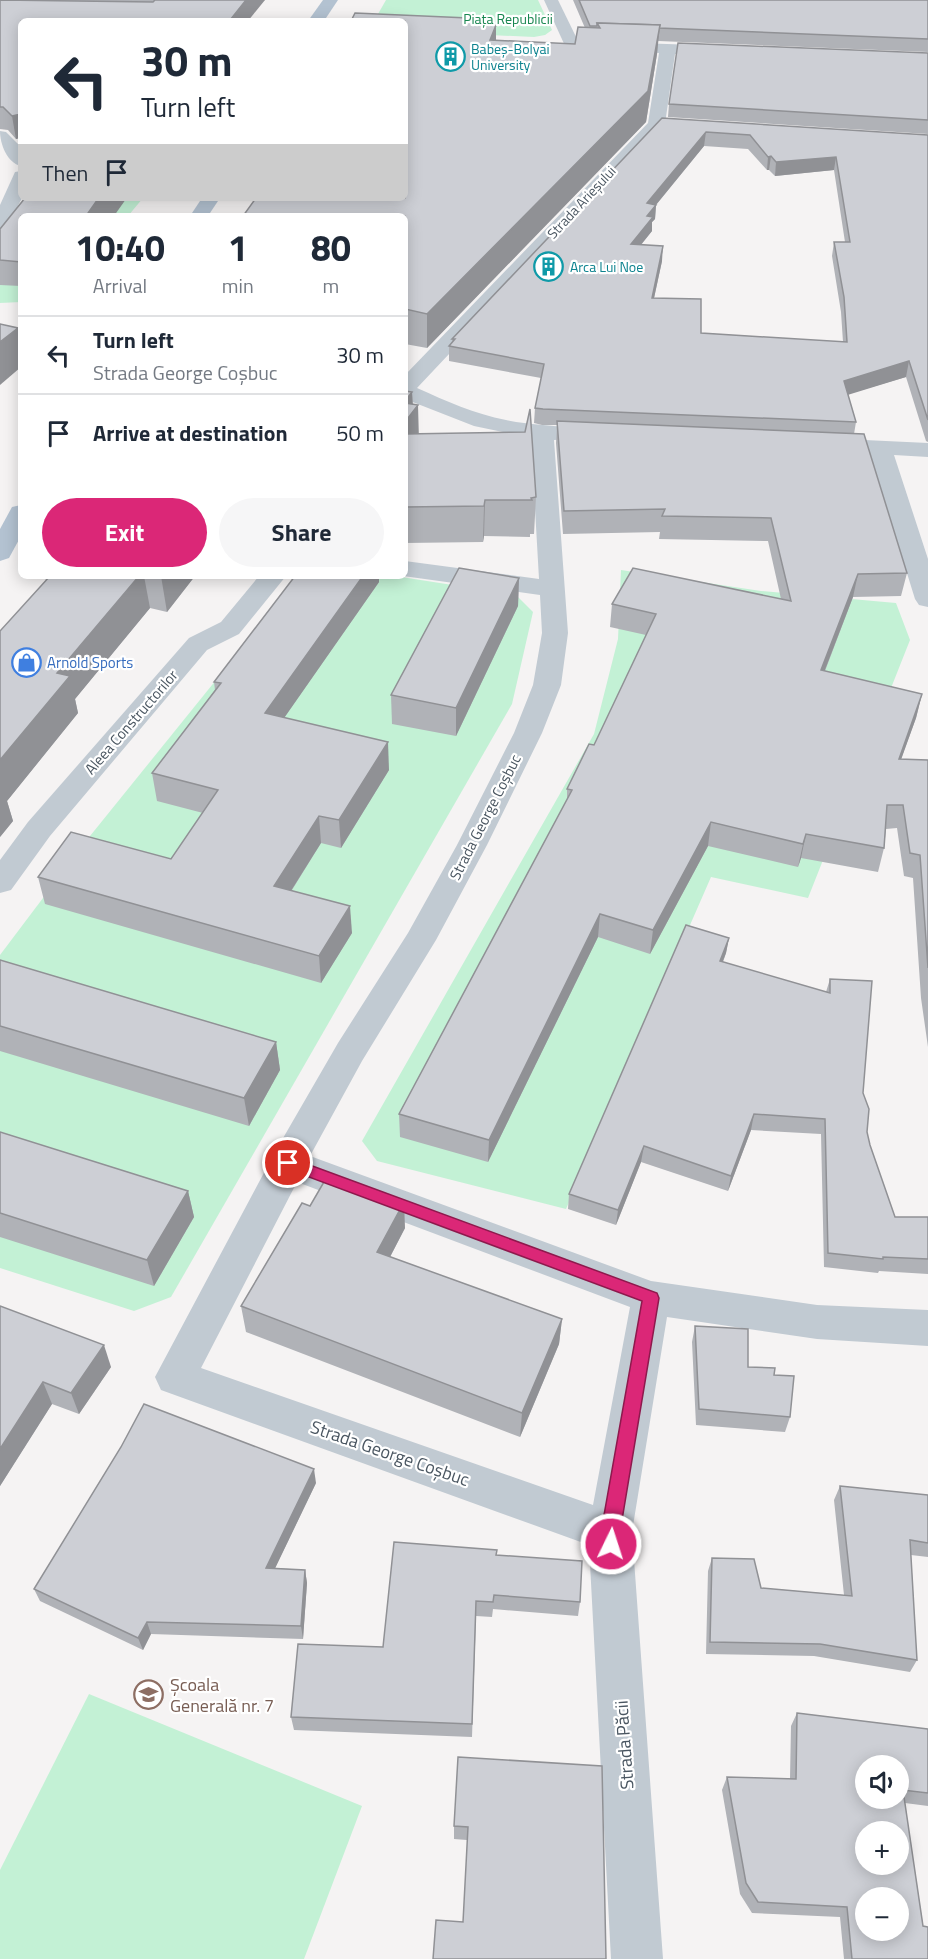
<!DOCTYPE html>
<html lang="en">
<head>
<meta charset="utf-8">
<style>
  :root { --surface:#fff; --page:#f6f6f7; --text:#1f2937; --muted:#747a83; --line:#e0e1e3; --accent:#db2777 }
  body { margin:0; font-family:"Titillium Web",sans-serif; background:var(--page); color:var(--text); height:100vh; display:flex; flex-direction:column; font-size:22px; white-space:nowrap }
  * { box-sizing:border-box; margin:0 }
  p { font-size:20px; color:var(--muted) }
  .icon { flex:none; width:33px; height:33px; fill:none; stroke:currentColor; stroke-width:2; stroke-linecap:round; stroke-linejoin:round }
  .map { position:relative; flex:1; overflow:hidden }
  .panel { position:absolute; left:18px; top:213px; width:390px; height:366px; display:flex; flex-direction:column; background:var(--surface); border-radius:9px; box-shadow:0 3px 15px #0003 }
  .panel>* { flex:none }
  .guide { position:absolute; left:18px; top:18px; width:390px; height:183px; border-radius:9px; box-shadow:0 3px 15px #0003; background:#fff; color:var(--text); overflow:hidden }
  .tools { position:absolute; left:855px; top:1755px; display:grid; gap:12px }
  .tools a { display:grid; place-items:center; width:54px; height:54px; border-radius:50%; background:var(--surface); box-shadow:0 3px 15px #0003; font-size:30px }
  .pin { position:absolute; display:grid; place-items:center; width:51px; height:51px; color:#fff; margin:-26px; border:3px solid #fff; border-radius:50%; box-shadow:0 2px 6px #0007 }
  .me { position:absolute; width:66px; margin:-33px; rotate:4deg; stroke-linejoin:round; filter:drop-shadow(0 0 4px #0008) }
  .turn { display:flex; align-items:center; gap:21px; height:126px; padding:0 24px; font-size:27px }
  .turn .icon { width:78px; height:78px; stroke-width:2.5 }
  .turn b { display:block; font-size:42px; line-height:51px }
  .then { display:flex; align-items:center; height:57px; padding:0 24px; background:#0003; gap:12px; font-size:22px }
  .eta { display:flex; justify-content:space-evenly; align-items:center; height:102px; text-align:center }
  .eta b { font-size:36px; font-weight:700; line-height:42px }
  .button { display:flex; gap:12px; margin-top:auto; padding:12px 24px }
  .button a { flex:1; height:69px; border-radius:36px; background:var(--accent); color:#fff; font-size:24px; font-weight:700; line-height:69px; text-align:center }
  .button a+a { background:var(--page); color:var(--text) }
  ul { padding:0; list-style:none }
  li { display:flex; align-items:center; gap:18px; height:78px; padding:0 24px; border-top:2px solid var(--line) }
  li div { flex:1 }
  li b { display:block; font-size:22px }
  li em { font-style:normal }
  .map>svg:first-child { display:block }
  .green { fill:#c3f1d5 }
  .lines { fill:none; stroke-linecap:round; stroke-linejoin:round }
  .minor { fill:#c1cad2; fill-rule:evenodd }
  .major { fill:#b3c2d1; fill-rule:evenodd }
  .wall { fill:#b0b2b7; fill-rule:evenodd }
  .shaded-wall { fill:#909195 }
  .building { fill:#cdcfd5; stroke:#909195; stroke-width:1.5; fill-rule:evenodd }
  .route { fill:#db2777; stroke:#8e194d; stroke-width:1.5 }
  .labels { text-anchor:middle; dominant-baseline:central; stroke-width:4.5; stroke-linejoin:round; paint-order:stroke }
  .far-park-label { font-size:14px; fill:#17864f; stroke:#fff }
  .far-culture-label { font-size:14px; fill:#0d838f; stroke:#fff; text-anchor:start }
  .far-street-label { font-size:14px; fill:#4a5661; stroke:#fff }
  .shop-label { font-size:15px; fill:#366cbe; stroke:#fff; text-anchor:start }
  .street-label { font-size:15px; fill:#4a5661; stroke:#fff }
  .near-street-label { font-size:18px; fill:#4a5661; stroke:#fff }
  .near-education-label { font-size:18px; fill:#785e54; stroke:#fff; text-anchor:start }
</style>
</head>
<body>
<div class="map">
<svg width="928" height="1959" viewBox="0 0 928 1959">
  <rect width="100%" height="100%" fill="#f5f3f3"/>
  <g class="green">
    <polygon points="386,0 538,0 552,30 545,35 534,37 405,31 405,21 374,21"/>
    <polygon points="59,198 143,198 128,216 21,216 21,302 0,303 0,234 19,213"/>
    <polygon points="621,570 761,591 896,603 910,640 808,898 711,877 566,1209 377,1161 362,1141 594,734 618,639"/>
    <polygon points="300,576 395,576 516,595 533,612 512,704 171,1297 134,1311 0,1268 0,955 86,841"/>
    <polygon points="89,1694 362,1806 304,1959 0,1959 0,1870"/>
  </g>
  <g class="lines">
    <g class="minor">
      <polygon points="544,0 558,0 580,45 578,48 566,48"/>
      <path d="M612,42L722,46L730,51L722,56L675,54L665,124L662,128L417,388C446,401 475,414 506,420C528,425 551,424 572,429L575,434L572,439L554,440L568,633L561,685L542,733L487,845L436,940L362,1061L310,1156L651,1281L817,1305L928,1310V1346L817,1339L667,1317L632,1532L663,1959H611L589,1545L161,1390L155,1377L275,1152L338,1043L408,933L457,845L514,733L533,685L542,633L540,595L403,576H405V561L539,579L531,438L474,426L405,399V375L648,123L659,53L606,50L604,47L606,44ZM297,1182L630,1307L593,1505L201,1368Z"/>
      <path d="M0,131L6,132L21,147V166C7,163 0,144 0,131Z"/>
      <polygon points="21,171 22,198 7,227 0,229 0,205 15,172"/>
      <polygon points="0,325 21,330 21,342 0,337"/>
      <polygon points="822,438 928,443 928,457 894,455 928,559 928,607 919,605 915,599 870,454 814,450 810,445 814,440"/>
      <polygon points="259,576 286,576 239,634 207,650 50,836 11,890 0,893 0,860 28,822 189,638 221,622"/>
    </g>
    <g class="major">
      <polygon points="323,0 338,0 324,21 308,21"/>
      <polygon points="202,198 220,198 208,216 190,216"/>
      <polygon points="21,505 21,536 9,558 0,561 0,529 12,507"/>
    </g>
  </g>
  <g class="wall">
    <polygon points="0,0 265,0 16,139 8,130 0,129"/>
    <polygon points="573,0 928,0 928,52 658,41 657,54 646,122 427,348 405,344 405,216 491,24 496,40 575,44 585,28"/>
    <polygon points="928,53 928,134 668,117 669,104"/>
    <path d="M662,118L928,135V442L926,441L906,377L848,394L856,422L854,434L907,573L901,596L853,597L825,671L922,694L916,718L901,759L928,760V1047L921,998L913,878L904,876L897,828L886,829L884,848L878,872L801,858L798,867L708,846L650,954L598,937L488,1162L400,1137L399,1114L567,801V789L594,745L646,635L610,627L612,604L781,599L768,541L659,539L660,532L563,534L556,443L557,425H542L534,423L535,408L541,378L449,361V346L452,342V339ZM704,146L748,149L767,170H769L775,176L834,170L845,242H834L832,256L841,312L843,342L701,333L654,298L662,261L641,245L652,231V222L655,219L656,205Z"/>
    <polygon points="25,198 130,198 129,200 21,216 21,286 0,285 0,229"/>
    <polygon points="405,391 412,392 413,405 418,434 536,497 534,534 530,534 530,537 484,536 483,542 405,543"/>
    <polygon points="45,576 195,576 167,612 150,608 75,699 78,713 7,801 13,821 0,837 46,581"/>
    <polygon points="295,576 379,576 379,582 284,718 389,770 341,848 321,843 292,890 352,933 321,983 45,904 38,877 171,859 203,813 157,801 152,773 215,690 214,682"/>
    <polygon points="519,578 518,606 456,736 392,724 391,695"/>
    <polygon points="729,938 726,953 723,962 826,992 830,979 863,1093 867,1132 870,1145 895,1217 928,1217 928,1274 879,1271 878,1273 824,1267 821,1134 751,1130 728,1191 641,1162 616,1225 568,1209 569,1194"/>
    <polygon points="0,960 276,1042 280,1070 249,1126 0,1051"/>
    <polygon points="0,1132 188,1191 194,1217 154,1286 0,1237"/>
    <polygon points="310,1206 405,1228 390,1257 562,1319 559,1344 520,1437 246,1332 241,1306"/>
    <polygon points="0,1306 111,1367 79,1414 52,1404 0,1486"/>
    <polygon points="695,1326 748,1367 774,1375 790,1417 785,1432 696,1425 692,1342"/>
    <polygon points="316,1483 275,1568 305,1570 307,1583 303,1639 151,1634 143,1650 40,1601 34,1589"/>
    <polygon points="840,1486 928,1495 928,1557 911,1555 917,1660 910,1672 814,1656 706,1654 708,1571 712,1558 761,1588 844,1595 834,1500"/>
    <polygon points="497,1555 580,1602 578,1616 493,1609 492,1617 476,1616 472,1737 294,1730 291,1717 383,1647"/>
    <polygon points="797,1713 928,1729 928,1806 905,1803 928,1959 844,1959 840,1917 752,1913 740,1894 722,1790 727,1777 790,1779 791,1726"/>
    <polygon points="602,1766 467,1840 454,1839 454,1826"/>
  </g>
  <g class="shaded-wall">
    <polygon points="246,0 265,0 248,21 231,21 231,19"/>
    <polygon points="491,19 491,38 496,25 496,54 490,69 489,24"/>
    <polygon points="660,25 657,54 646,122 427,348 427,314"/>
    <polygon points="21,114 21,138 16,139 12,116"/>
    <polygon points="706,132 704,146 646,217 647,203"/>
    <polygon points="771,156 769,170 767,170 768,157"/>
    <polygon points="836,157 834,170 775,176 776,162"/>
    <polygon points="101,198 126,198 126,199 114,216 86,216 98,199"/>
    <polygon points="656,205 655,219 652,222 652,231 630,258 631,244 647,216"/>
    <polygon points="663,246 662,261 651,312 652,298"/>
    <polygon points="18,328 21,343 21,367 0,385 0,342"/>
    <polygon points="909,361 906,377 841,397 844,381"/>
    <polygon points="412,392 413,412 418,405 419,441 405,459 405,401"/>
    <polygon points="485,500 484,536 483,542 484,506"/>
    <polygon points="858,574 853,597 816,693 821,670"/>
    <polygon points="139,576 144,576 150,608 75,699 78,713 7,801 13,821 0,837 0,760 57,673"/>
    <polygon points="161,576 195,576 167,612"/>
    <polygon points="363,576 379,576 379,582 268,741 265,713"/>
    <polygon points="519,578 518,606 456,736 456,708"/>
    <polygon points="922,694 916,718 893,782 899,759"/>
    <polygon points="388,742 389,770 341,848 339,820"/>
    <polygon points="319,816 321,843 277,913 274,886"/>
    <polygon points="711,822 708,846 650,954 653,930"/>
    <polygon points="806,834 801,858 798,867 803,844"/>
    <polygon points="350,906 352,933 321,983 319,956"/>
    <polygon points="600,914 598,937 488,1162 489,1140"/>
    <polygon points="729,938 726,953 717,976 720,961"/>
    <polygon points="276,1042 280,1070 249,1126 244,1098"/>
    <polygon points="754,1114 751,1130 728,1191 731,1176"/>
    <polygon points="644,1146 641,1162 616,1225 618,1210"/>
    <polygon points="188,1191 194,1217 154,1286 147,1260"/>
    <polygon points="404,1202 405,1228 379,1278 377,1252"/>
    <polygon points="562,1319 559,1344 520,1437 522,1413"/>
    <polygon points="104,1345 111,1367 79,1414 71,1393"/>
    <polygon points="43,1382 52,1404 0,1486 0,1449"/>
    <polygon points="314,1469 316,1483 269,1581 266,1568"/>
    <polygon points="305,1570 307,1583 303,1639 301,1626"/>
    <polygon points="147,1622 151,1634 143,1650 138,1638"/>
  </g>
  <g class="building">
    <polygon points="0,0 153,2 155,0 246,0 231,19 242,20 241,21 21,21 21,114 12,116 3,107 0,107"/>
    <polygon points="579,0 928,0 928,39 659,28 660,25 597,23 597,26 590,26"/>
    <polygon points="355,13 491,19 489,24 496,25 490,40 575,44 578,27 600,28 597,23 660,25 648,91 427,314 405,309 405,216 243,216 256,198 405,198 405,21 351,21"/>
    <polygon points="678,43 928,53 928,120 669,104"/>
    <path d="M662,118L928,135V420L909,361L844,381L856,422L543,409L535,408L544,364L449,346L455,339H452ZM706,132L750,135L768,157L771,156L776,162L836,157L850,242H834L844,297L847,342L701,333V299L652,298L663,246L631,244L653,217L647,216L656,205L647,203Z"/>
    <polygon points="25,198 101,198 98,199 86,216 21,216 21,262 0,260 0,229"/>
    <polygon points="0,324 18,328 0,342"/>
    <polygon points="405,391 412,392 405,401"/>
    <polygon points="405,403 418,405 405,422"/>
    <polygon points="530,409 536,497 531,498 532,500 485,500 484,506 405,507 405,434 525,432"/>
    <polygon points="557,421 864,434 907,573 858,574 821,670 922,694 899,759 928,760 928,968 920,855 910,853 903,805 887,805 884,848 806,834 803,844 711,822 653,930 600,914 489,1140 399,1114 572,790 567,789 589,744 594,745 656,614 612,604 633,568 791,601 771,518 662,516 665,509 564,511"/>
    <polygon points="459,568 519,578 456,708 391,695"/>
    <polygon points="50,576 139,576 57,673 70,676 0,760 0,631"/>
    <polygon points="295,576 363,576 265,713 388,742 339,820 319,816 274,886 350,906 319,956 38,877 71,832 171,859 218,790 152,773 221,683 214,682"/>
    <polygon points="686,925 729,938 720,961 830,993 830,979 872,981 863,1093 869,1109 867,1132 870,1145 895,1217 928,1217 928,1259 883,1257 883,1259 828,1253 825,1119 754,1114 731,1176 644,1146 618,1210 569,1194"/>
    <polygon points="0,960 276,1042 244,1098 0,1026"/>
    <polygon points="0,1132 188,1191 147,1260 0,1213"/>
    <polygon points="328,1175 404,1202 377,1252 562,1319 522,1413 241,1306 302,1203 310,1206"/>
    <polygon points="0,1306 104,1345 71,1393 43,1382 0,1449"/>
    <polygon points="695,1326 748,1329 748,1367 775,1368 774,1375 794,1376 790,1417 699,1409"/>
    <polygon points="144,1404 314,1469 266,1568 305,1570 301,1626 147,1622 138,1638 34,1589 121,1447"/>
    <polygon points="840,1486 928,1495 928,1543 910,1540 917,1660 820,1644 710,1642 712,1558 754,1559 761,1588 852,1596"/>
    <polygon points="394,1542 497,1550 496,1555 582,1561 580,1602 494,1595 493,1602 476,1601 472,1724 291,1717 298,1644 383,1647"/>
    <path d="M797,1713L928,1729V1793L903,1790L923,1926L928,1927V1959H852L847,1907L758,1902L746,1883L727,1777L796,1779ZM866,1766H898V1798H866ZM866,1832H898V1864H866ZM866,1898H898V1930H866Z"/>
    <polygon points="458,1757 602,1766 606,1959 433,1959 436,1920 463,1922 468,1827 454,1826"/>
  </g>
  <polygon class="route" points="288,1157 657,1293 659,1298 617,1550 611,1552 604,1550 601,1532 642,1301 282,1167 280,1163 282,1159"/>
  <defs>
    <symbol id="building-ring" viewBox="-11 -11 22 22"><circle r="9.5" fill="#fff" stroke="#0f9aa8" stroke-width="1.5"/><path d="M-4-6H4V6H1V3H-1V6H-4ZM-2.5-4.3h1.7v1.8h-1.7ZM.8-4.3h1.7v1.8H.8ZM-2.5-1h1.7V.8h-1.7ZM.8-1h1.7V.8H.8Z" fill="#0f9aa8"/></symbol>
    <symbol id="shop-ring" viewBox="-11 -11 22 22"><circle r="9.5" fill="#fff" stroke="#3f7fe0" stroke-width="1.5"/><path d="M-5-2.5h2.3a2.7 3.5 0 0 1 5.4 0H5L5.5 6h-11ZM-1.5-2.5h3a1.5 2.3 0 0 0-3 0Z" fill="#3f7fe0"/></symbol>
    <symbol id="school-ring" viewBox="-11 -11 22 22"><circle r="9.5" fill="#fff" stroke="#8d6e63" stroke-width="1.5"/><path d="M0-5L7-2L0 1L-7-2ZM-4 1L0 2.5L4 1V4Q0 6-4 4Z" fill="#8d6e63"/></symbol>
  </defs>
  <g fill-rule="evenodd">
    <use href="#building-ring" x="434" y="40" width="33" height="33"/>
    <use href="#building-ring" x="532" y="250" width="33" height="33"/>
    <use href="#shop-ring" x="10" y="646" width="33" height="33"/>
    <use href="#school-ring" x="132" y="1678" width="33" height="33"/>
  </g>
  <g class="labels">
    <g class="far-park-label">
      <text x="508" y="18">Piața Republicii</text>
    </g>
    <g class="far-culture-label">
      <text x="471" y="48">Babeș-Bolyai<tspan x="471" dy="16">University</tspan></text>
      <text x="570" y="266">Arca Lui Noe</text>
    </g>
    <g class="far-street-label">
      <text transform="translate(581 202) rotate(-47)">Strada Arieșului</text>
    </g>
    <g class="shop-label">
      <text x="47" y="662">Arnold Sports</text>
    </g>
    <g class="street-label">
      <text transform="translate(131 722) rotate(-49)">Aleea Constructorilor</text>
      <text transform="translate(485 817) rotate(-63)">Strada George Coșbuc</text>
    </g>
    <g class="near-street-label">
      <text transform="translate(390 1453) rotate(19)">Strada George Coșbuc</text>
      <text transform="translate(624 1745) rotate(-94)">Strada Păcii</text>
    </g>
    <g class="near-education-label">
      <text x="170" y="1684">Școala<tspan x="170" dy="21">Generală nr. 7</tspan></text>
    </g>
  </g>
</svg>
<div class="tools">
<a><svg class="icon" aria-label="sound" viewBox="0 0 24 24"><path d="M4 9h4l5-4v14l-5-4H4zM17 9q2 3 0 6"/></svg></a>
<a>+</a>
<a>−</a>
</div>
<div class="pin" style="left:288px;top:1163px;background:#d93025"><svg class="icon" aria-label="arrive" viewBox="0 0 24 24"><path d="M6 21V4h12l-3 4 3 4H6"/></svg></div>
<svg class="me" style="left:611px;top:1544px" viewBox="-20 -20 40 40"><circle r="17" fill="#db2777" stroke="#fff" stroke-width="3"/><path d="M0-11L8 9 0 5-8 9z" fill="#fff"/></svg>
<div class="guide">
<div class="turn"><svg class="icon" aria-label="left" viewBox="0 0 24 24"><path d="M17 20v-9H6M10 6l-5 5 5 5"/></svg><div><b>30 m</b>Turn left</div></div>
<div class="then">Then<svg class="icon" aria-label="arrive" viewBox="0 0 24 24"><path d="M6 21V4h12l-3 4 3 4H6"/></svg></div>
</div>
<section class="panel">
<div class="eta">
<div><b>10:40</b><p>Arrival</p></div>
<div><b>1</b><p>min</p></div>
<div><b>80</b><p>m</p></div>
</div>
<ul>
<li><svg class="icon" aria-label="left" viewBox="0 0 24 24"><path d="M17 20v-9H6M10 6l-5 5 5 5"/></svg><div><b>Turn left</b><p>Strada George Coșbuc</p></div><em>30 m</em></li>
<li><svg class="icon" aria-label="arrive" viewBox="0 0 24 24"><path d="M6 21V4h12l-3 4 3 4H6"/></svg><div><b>Arrive at destination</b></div><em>50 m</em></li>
</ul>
<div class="button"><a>Exit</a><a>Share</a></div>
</section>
</div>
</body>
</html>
